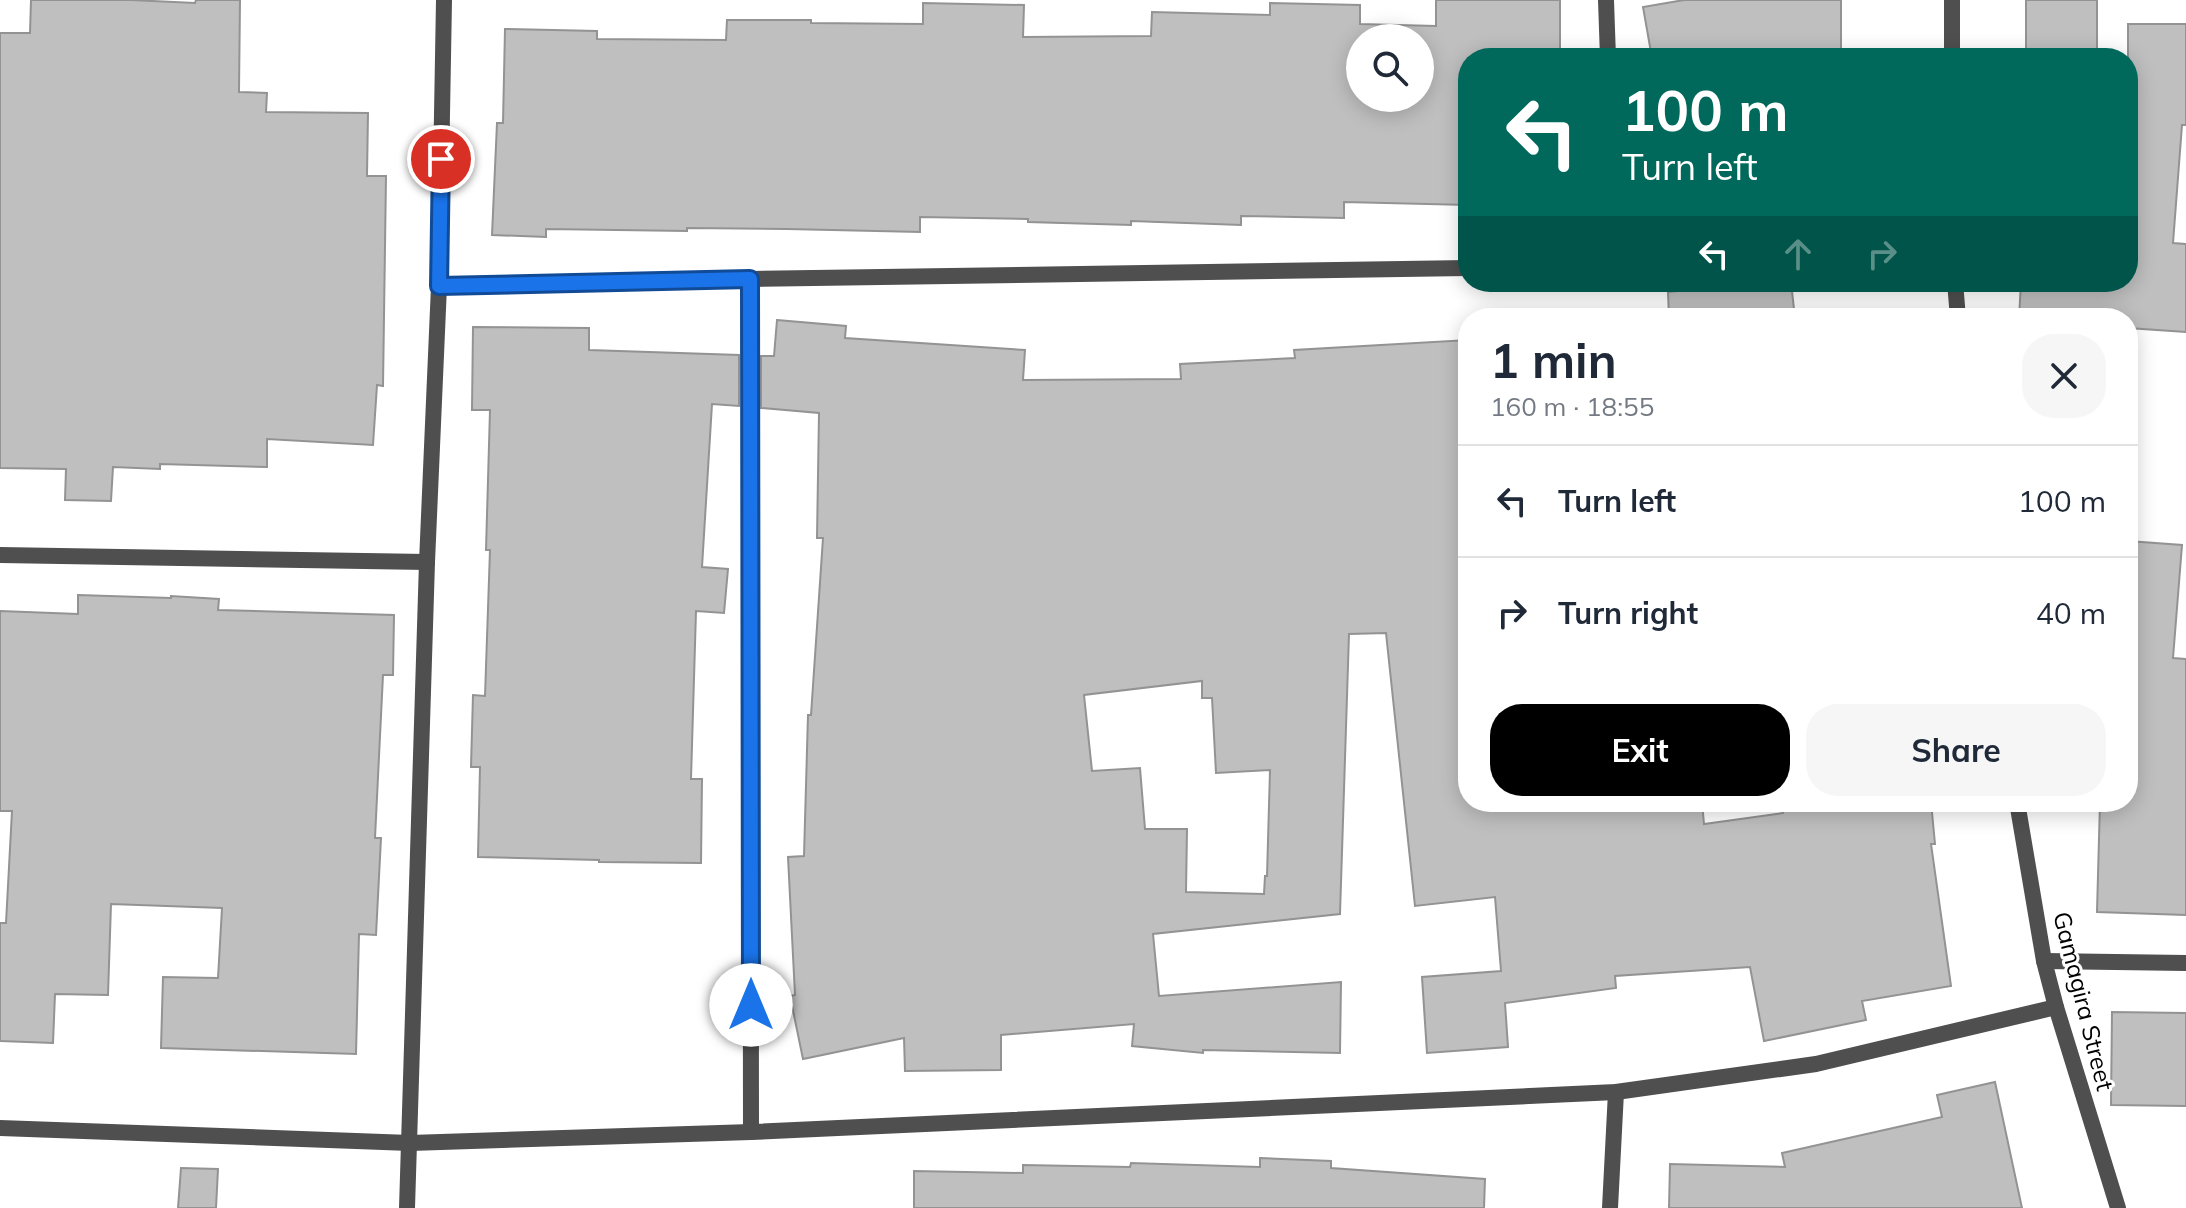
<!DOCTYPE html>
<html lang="en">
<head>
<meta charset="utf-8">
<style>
  :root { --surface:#fff; --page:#f6f6f7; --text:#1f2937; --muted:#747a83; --line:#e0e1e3; --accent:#000 }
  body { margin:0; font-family:Mulish,sans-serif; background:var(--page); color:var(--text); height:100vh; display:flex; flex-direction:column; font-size:30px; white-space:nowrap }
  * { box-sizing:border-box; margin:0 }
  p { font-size:26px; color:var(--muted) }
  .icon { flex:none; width:44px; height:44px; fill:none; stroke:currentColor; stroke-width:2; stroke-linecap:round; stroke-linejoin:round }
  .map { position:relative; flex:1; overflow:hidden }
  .panel { position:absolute; left:1458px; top:308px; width:680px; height:504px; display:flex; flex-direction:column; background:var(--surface); border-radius:32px; box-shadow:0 4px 20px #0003 }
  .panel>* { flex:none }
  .hud { position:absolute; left:1458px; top:48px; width:680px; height:244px; border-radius:32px; box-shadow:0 4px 20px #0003; background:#00695c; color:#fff; overflow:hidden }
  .controls { position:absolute; left:1346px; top:24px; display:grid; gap:16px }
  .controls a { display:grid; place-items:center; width:88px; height:88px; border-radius:50%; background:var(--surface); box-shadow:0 4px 20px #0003; font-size:40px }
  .pin { position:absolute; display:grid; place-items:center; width:68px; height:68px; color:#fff; margin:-34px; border:4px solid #fff; border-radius:50%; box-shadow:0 2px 8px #0007 }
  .me { position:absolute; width:88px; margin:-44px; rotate:0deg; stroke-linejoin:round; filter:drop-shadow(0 0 6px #0008) }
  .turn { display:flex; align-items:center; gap:28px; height:168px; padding:0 32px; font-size:36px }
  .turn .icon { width:104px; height:104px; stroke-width:2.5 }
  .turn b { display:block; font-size:56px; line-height:68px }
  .lanes { display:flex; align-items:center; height:76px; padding:0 32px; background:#0003; justify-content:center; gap:40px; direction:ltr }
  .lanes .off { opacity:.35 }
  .round { display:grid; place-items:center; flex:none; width:84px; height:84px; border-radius:32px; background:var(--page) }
  .summary { display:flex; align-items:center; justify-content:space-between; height:136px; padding:0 32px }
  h1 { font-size:48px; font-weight:700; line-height:60px }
  .cta { display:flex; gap:16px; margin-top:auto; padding:16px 32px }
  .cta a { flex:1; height:92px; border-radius:32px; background:var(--accent); color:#fff; font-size:32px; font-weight:700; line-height:92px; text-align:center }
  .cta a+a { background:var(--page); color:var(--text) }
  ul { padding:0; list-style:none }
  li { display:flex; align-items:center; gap:24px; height:112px; padding:0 32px; border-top:2px solid var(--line) }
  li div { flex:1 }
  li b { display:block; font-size:30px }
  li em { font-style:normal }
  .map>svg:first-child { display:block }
  .building { fill:#bfbfbf; stroke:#939393; stroke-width:2; fill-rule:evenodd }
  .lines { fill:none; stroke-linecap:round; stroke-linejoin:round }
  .minor { stroke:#4f4f4f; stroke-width:16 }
  .tertiary { stroke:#4f4f4f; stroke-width:16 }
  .route-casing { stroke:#114b97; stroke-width:20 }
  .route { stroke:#1a73e8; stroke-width:14 }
  .labels { text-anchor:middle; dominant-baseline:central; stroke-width:6; stroke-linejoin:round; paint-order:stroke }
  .street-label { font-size:24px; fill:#000; stroke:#fff }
</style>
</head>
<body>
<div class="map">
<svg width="2186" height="1208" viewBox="0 0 2186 1208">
  <rect width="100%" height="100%" fill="#fff"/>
  <g class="building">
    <polygon points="31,0 131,0 195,3 196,0 240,0 239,92 267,93 266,112 368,113 367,176 386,176 383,386 377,385 373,445 267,439 267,467 160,464 160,469 113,467 111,501 65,500 66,469 0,468 0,33 30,33"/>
    <path d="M1436,0H1560V58H1468V205L1344,202V218L1241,216V225L1131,221V225L1028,222V219L920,217V232L787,229L687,228V231L546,229V237L492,235L497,123H503L505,29L597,31V39L726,40L727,20H811V23L923,24V3L1024,5L1023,37L1151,36L1152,12L1270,15V3L1360,5V24L1436,26ZM1360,38H1420V98H1360Z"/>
    <polygon points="1684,0 1841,0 1841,58 1652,58 1643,7"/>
    <rect x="2026" y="0" width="71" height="58"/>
    <polygon points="2128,24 2186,24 2186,125 2182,125 2173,243 2186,244 2186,332 2128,328 2128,318 2019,318 2021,282 2128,282"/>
    <polygon points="1762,282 1791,282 1795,318 1669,318 1668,292"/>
    <path d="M777,320L846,326L845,338L1025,350L1023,380L1181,379L1180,364L1295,358L1294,350L1468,340V596H1463L1468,679V802H1702L1704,824L1783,813L1780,802H1931L1935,844H1931L1951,986L1862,1001L1866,1020L1764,1041L1750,967L1615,976L1616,988L1505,1003L1508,1047L1427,1053L1422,977L1501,971L1495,897L1415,906L1386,633L1349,634L1340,914L1153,934L1159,996L1341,982L1340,1053L1203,1050V1053L1132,1046L1134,1024L1001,1035V1070L905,1071L904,1038L803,1059L790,996L795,995L788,857L804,856L808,715H811L823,538H817L819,413L761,408V356H774ZM1202,681V698H1212L1216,773L1270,770L1267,876H1265L1264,894L1186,892L1187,829H1145L1140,768L1092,771L1084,695Z"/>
    <polygon points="473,327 589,328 589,350 739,355 739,406 712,404 702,567 728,569 724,613 696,611 691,779 702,779 701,863 599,862 599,860 478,857 480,767 471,767 473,695 485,696 490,550 486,550 490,410 472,410"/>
    <polygon points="2128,541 2182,545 2173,658 2186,659 2186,915 2097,912 2100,802 2128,802"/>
    <polygon points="78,595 171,598 171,596 219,599 218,610 394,615 393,675 383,675 375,838 381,838 376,935 359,934 356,1054 161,1048 163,977 218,978 222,908 111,904 108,995 55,994 53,1043 0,1041 0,923 6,923 12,811 0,811 0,611 78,614"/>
    <polygon points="2112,1012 2186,1013 2186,1106 2111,1105"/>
    <polygon points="1995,1082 2022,1208 1669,1208 1670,1164 1785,1167 1782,1153 1942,1117 1937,1095"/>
    <polygon points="1260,1158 1331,1161 1331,1168 1485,1179 1484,1208 914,1208 914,1171 1023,1173 1023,1165 1130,1167 1131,1163 1260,1167"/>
    <polygon points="181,1168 218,1169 216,1208 178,1208"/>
  </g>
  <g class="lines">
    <g class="minor">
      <polyline points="1606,0 1608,58"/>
      <polyline points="750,279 751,1132"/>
      <polyline points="439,286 750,279 1468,268"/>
      <polyline points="0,555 427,562"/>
      <polyline points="2044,961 2186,963"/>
      <polyline points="0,1128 410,1143 751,1132 1616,1092 1816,1064 2056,1007"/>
      <polyline points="407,1208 427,562 439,286 444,0"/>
      <polyline points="1610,1208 1616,1092"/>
    </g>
    <g class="tertiary">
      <polyline points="1952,0 1952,58"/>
      <polyline points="1955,282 1958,318"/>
      <polyline points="2017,802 2044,961 2056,1007 2118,1208"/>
    </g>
  </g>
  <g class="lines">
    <defs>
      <polyline id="route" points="441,159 439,286 750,279 751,1005"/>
    </defs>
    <use href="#route" class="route-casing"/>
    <use href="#route" class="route"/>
  </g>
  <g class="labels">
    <g class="street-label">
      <text transform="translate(2084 1001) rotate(76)">Gamagira Street</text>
    </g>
  </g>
</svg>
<div class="controls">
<a><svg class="icon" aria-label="search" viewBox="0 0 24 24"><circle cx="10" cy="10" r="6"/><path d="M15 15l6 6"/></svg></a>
</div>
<div class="pin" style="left:441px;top:159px;background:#d93025"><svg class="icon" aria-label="arrive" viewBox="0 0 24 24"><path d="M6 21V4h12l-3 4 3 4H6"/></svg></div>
<svg class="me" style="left:751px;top:1005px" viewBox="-20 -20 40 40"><circle r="19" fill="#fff"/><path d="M0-13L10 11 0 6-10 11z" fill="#1a73e8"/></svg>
<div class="hud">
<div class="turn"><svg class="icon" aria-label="left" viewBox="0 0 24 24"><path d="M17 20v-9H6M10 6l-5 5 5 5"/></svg><div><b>100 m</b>Turn left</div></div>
<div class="lanes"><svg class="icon" aria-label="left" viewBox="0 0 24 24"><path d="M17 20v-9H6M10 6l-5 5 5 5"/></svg><svg class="icon off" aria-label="ahead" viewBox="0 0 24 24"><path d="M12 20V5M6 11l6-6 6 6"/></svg><svg class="icon off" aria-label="right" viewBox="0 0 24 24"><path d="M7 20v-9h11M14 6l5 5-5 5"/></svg></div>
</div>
<section class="panel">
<div class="summary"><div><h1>1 min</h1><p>160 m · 18:55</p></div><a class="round"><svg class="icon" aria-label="close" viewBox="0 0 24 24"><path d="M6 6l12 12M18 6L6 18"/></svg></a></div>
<ul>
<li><svg class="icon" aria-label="left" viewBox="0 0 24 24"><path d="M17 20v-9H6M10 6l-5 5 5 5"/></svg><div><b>Turn left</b></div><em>100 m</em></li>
<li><svg class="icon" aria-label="right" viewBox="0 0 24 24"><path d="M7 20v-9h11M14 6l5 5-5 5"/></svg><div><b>Turn right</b></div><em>40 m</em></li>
</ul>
<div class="cta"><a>Exit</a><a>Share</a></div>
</section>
</div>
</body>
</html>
